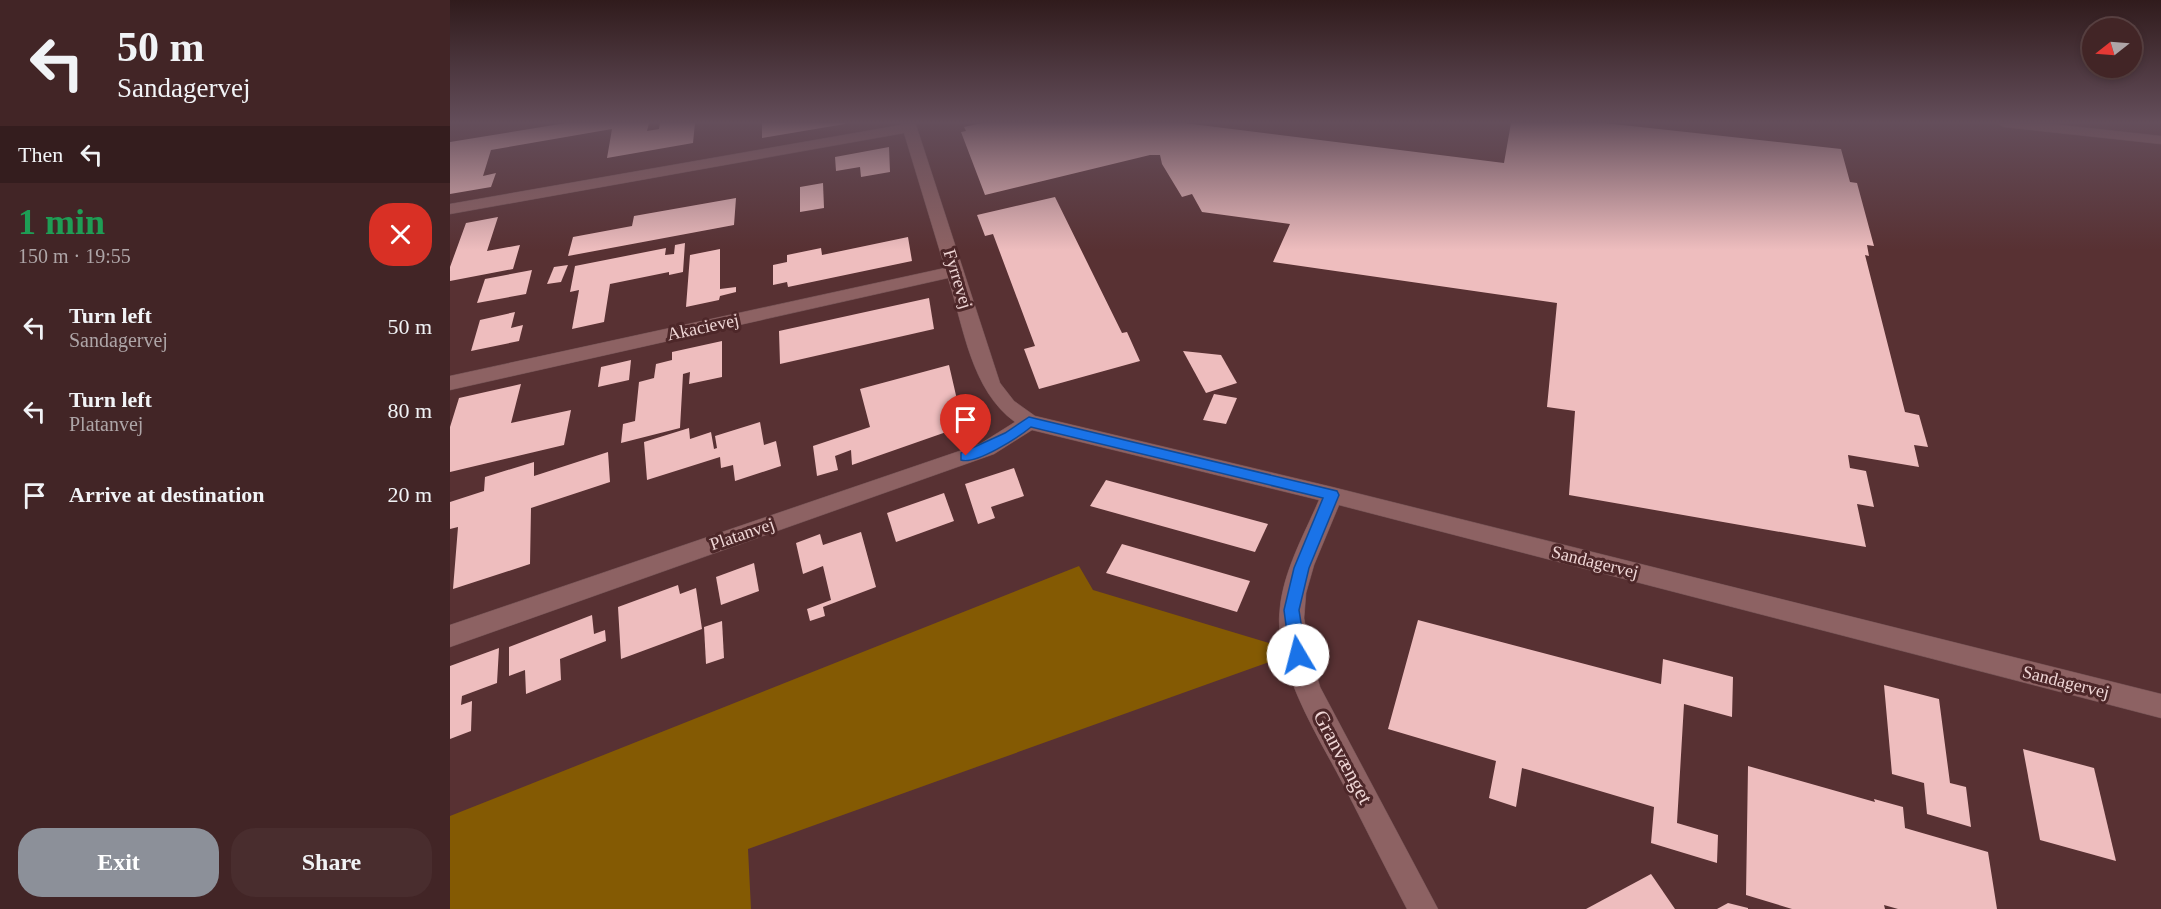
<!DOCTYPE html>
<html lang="en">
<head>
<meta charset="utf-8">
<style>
  :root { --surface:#422526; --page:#492d2e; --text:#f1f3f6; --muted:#aea5a7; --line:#5a4243; --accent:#8c9099 }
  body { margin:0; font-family:"Times New Roman",serif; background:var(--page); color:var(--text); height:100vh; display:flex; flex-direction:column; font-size:22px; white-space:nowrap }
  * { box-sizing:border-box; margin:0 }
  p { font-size:20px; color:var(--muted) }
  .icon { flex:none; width:33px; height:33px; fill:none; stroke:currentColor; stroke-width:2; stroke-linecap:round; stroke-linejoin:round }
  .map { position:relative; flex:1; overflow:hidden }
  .side { display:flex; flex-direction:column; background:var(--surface); width:450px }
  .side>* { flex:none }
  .banner { background:#422526; color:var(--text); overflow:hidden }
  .needle { width:39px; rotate:253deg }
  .controls { position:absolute; left:1632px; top:18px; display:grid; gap:12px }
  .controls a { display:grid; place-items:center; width:60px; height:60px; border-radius:50%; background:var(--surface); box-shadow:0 3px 9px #0003,0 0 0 2px var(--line); font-size:30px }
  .pin { position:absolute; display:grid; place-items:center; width:51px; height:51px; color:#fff; margin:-62px -26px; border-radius:50% 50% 50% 0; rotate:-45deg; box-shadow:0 0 6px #0007 }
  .pin .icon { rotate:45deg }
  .me { position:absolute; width:66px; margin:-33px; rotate:352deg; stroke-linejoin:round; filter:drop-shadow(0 0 4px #0008) }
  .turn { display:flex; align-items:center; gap:21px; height:126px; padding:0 18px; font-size:27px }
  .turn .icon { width:78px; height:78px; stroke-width:2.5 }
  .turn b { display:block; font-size:42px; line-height:51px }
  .then { display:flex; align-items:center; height:57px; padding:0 18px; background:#0003; gap:12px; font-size:22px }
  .round { display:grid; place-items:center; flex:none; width:63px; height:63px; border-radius:24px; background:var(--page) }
  .overview { display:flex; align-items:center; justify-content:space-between; height:102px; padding:0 18px }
  h1 { font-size:36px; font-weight:800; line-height:45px; color:#1e9e55 }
  .cta { display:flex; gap:12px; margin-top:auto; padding:12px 18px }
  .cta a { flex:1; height:69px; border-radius:24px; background:var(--accent); color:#fff; font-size:24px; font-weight:800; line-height:69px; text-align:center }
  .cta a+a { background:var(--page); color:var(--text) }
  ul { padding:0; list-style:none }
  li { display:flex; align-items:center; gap:18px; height:84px; padding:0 18px }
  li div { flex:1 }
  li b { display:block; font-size:22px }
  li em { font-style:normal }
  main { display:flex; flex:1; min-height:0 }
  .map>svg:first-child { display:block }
  .green { fill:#845a03 }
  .building { fill:#eebdbe }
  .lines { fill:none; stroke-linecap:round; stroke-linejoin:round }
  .minor-casing { stroke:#725153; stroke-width:1 }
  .minor { fill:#8d6263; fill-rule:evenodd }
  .route { fill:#1a73e8; stroke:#114b97; stroke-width:1.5 }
  .labels { text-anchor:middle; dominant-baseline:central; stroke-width:6; stroke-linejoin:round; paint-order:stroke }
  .street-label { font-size:18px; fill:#efd6d6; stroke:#4d2729 }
  .near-street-label { font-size:21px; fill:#efd6d6; stroke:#4d2729 }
</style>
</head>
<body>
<main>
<section class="side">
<div class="banner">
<div class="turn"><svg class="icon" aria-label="left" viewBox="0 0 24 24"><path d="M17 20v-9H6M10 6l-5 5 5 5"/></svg><div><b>50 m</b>Sandagervej</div></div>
<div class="then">Then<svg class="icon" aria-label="left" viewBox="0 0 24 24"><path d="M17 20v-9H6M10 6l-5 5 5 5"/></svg></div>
</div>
<div class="overview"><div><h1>1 min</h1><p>150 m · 19:55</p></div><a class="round" style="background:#d93025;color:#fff"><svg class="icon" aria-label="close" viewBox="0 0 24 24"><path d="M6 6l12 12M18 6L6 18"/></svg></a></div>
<ul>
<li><svg class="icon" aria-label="left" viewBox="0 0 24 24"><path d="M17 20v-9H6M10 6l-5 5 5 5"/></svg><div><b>Turn left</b><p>Sandagervej</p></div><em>50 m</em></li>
<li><svg class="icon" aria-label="left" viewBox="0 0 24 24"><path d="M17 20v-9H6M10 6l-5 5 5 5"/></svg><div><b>Turn left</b><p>Platanvej</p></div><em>80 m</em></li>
<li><svg class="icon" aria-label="arrive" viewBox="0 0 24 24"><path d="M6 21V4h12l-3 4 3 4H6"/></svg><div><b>Arrive at destination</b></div><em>20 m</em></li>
</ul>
<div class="cta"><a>Exit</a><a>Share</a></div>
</section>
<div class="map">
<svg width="1711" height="909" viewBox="0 0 1711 909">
  <rect width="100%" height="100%" fill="#583133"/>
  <polygon class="green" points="629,566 643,590 819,643 822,661 298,849 301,909 0,909 0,816"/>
  <g class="building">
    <polygon points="116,123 199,123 197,131 209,129 210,123 245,123 243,143 157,158 162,129 41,150 33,176 46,173 41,187 0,194 0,142"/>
    <polygon points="312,123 395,123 395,124 312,138"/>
    <polygon points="532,123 734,123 1054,163 1061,123 1154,123 1391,149 1400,182 1407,183 1424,246 1417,245 1419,256 1415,255 1455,412 1469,415 1478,447 1464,445 1469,467 1398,455 1400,468 1416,471 1424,507 1407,504 1416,547 1119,495 1125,411 1097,407 1107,303 823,262 840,224 752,212 742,194 732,197 712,164 710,155 700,155 535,195 511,132 516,131 514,127"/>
    <polygon points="439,147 440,172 411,177 410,167 386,171 385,157"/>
    <polygon points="373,183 374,208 350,212 350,187"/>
    <polygon points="605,197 672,333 677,332 690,361 589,389 574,349 585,346 543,234 535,236 527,215"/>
    <polygon points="286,198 284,225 118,256 123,237 182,226 184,216"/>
    <polygon points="48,217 37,251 70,245 63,269 0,281 0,267 16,223"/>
    <polygon points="458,237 462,261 338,287 337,282 323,285 323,265 337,262 337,255 371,248 372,255"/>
    <polygon points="235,243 233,272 219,275 219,272 160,284 154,322 122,329 129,290 120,292 125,266 216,248 215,255 224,254 225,245"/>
    <polygon points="270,249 270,289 286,287 286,292 270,296 269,300 236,307 240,255"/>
    <polygon points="118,265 111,282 97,284 104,267"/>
    <polygon points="82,270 76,294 27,303 35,279"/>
    <polygon points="479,298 484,329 330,364 329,331"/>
    <polygon points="65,312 61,328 73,325 69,341 21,351 30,320"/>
    <polygon points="272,341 272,377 239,384 240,372 233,374 230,428 171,443 173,424 185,421 189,382 204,378 206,364 222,360 222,352"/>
    <polygon points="733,351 771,355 787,383 756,393"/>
    <polygon points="181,360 179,380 148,387 151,367"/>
    <polygon points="499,365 511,417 502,430 402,465 401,450 385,456 388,470 367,476 363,446 420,427 410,389"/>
    <polygon points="71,384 61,423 121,410 114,445 0,472 0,427 9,398"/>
    <polygon points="764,394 787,398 776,424 753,420"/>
    <polygon points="310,422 314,445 326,441 331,466 285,481 283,465 271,468 270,457 197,480 194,442 239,428 240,439 261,432 264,449 267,448 265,436"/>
    <polygon points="158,452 160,482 81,508 80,564 3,589 8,527 0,529 0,502 34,491 35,477 84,462 84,476"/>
    <polygon points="564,468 574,496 541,507 545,518 528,524 515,484"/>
    <polygon points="656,480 818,524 805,552 640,506"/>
    <polygon points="494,493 504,521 446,542 437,513"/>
    <polygon points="411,532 426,587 373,607 375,616 360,621 357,609 381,600 373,566 353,574 346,543 370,534 373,545"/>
    <polygon points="672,544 800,581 787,612 656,573"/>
    <polygon points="304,563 309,591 271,605 266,577"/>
    <polygon points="228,585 230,594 246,588 252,629 171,659 168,607"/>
    <polygon points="142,615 144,634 155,630 156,641 110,659 111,680 76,694 75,670 59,676 59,647"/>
    <polygon points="968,620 1211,684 1213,659 1283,677 1282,717 1234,704 1227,823 1268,835 1267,863 1201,843 1204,807 1072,768 1066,807 1039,798 1046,761 938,729"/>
    <polygon points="272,621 274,658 256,664 254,627"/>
    <polygon points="49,648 47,683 12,696 11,705 22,701 21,731 0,739 0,666"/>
    <polygon points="1434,685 1489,699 1500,783 1516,787 1521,827 1477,814 1474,783 1442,774"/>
    <polygon points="1573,749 1644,768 1666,861 1590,840"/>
    <polygon points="1298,766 1425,802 1424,799 1453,807 1455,828 1538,852 1547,909 1448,909 1434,905 1435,909 1342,909 1296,895"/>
    <polygon points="1201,874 1225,909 1136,909"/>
    <polygon points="1278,903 1298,908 1298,909 1267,909"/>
  </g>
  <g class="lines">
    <defs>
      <g id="minor">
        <path d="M451,123H465L467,128L550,383L564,401L585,416L882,487L1711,694V718L889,505L864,565L856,593L854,618L859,649L870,687L988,909H957C935,867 914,825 892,782C866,732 823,666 830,608C834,570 854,535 869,500L582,430L544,454L0,647V625L530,444L565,422C521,390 514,328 498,278L0,390V376L495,268L454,133L0,214V204L451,125Z"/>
        <polygon points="1547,123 1592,123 1711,136 1711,144 1554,127"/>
      </g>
    </defs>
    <use href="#minor" class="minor-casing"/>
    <use href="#minor" class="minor"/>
  </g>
  <linearGradient id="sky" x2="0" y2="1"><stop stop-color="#301b1c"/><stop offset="0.49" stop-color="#644e5b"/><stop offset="1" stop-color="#644e5b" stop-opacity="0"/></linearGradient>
  <rect width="1711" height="250" fill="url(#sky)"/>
  <path class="route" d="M579,417L887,491L889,495L859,568L849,610L856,655L853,660L848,663L842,660L840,655L834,610L844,568L873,498L581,427C569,437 526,465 511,460V453L555,433Z"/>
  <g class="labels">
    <g class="street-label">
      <text transform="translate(508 279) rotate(73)">Fyrrevej</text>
      <text transform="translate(253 327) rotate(-12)">Akacievej</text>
      <text transform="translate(292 534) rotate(-19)">Platanvej</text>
      <text transform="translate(1145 562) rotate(14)">Sandagervej</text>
      <text transform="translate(1616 682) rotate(14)">Sandagervej</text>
    </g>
    <g class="near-street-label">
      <text transform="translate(893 757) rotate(62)">Granvænget</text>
    </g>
  </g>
</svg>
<div class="controls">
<a><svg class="needle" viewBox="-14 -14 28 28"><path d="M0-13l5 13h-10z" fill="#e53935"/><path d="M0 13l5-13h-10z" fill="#aea5a7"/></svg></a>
</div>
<div class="pin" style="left:516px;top:456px;background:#d93025"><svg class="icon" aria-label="arrive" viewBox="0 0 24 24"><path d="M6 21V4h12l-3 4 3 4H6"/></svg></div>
<svg class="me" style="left:848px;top:655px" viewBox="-20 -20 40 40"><circle r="19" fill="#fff"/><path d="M0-13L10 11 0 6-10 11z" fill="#1a73e8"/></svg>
</div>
</main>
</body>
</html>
